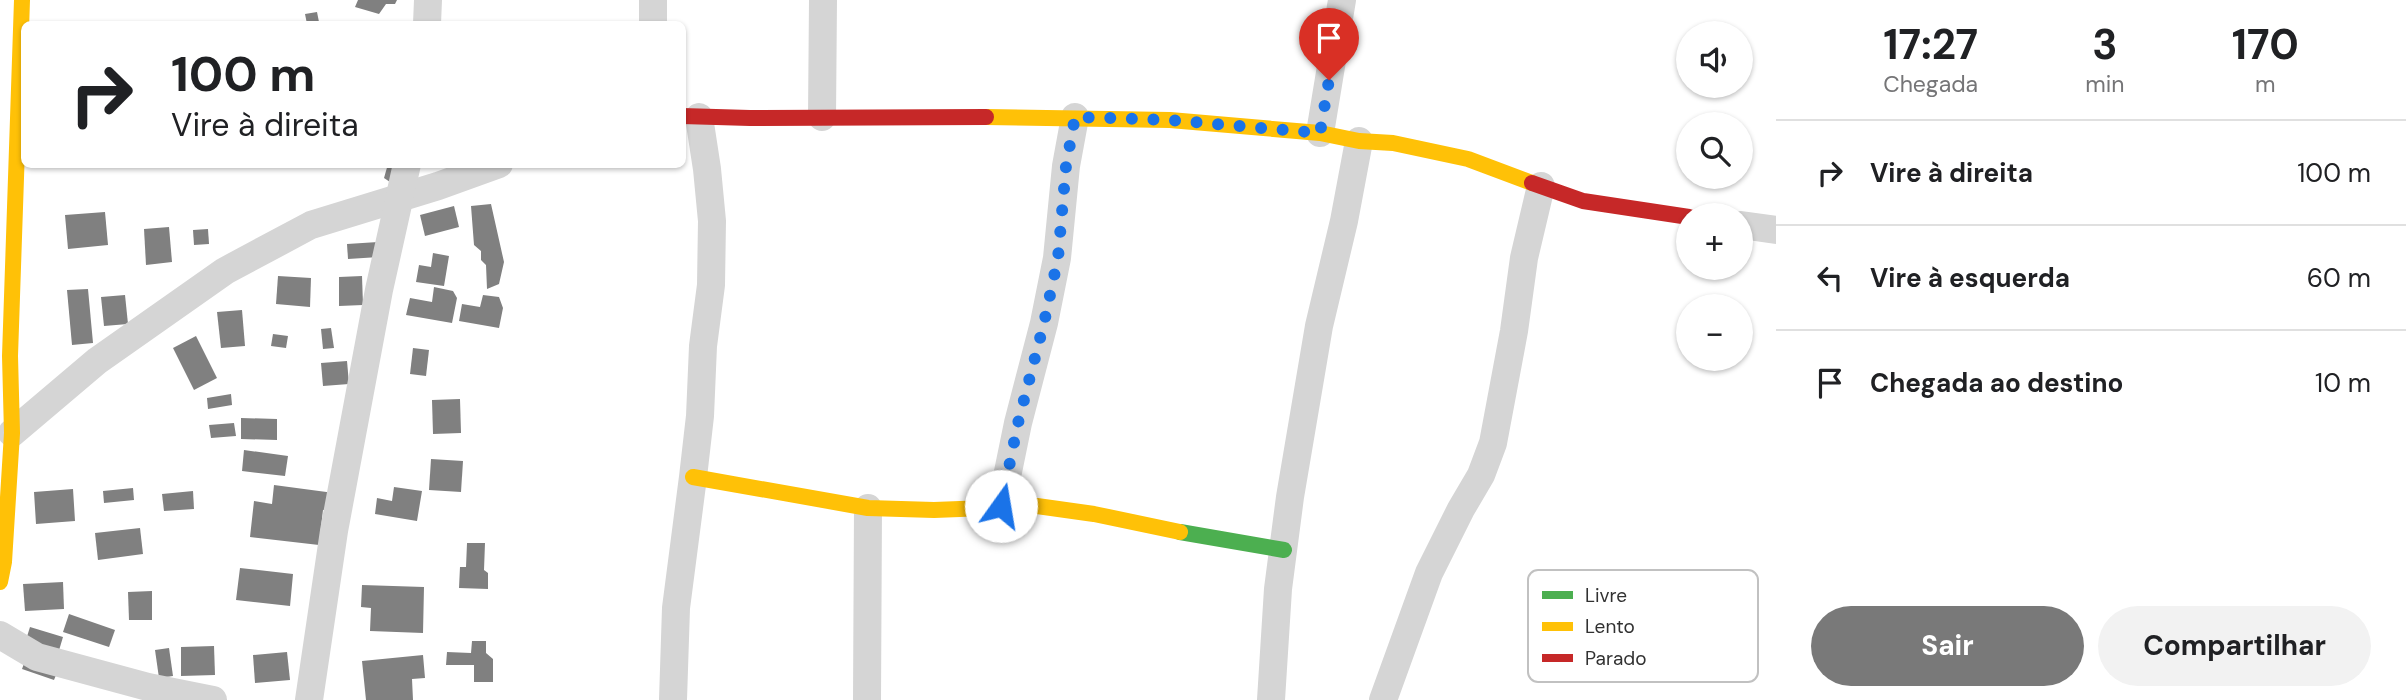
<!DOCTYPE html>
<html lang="pt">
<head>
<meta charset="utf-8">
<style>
  :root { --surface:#fff; --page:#f2f2f2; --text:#202124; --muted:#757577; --line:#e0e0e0; --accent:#797979 }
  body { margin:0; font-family:"DM Sans",sans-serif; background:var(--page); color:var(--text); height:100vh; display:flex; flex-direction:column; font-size:26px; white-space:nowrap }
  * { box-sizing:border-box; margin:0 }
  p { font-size:23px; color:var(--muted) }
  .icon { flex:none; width:38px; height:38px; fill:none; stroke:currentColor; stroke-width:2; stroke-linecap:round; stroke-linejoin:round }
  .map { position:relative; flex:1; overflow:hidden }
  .sheet { display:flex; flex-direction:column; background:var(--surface); width:630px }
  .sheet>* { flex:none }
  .hud { position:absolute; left:21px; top:21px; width:665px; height:147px; border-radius:10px; box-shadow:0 2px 5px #0004; background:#fff; color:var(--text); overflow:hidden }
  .fabs { position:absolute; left:1676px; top:21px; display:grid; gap:14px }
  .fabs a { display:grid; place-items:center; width:77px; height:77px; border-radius:50%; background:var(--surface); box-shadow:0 2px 5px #0004; font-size:35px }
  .pin { position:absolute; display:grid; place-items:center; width:60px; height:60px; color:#fff; margin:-72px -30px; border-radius:50% 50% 50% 0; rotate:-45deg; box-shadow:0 0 7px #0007 }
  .pin .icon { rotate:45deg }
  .me { position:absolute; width:77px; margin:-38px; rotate:13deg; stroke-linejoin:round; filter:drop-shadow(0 0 5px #0008) }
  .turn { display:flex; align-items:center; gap:24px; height:147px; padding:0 35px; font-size:32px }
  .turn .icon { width:91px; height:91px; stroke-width:2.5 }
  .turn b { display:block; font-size:49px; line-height:60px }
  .eta { display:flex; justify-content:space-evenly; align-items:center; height:119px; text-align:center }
  .eta b { font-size:42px; font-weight:700; line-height:49px }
  .button { display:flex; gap:14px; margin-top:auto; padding:14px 35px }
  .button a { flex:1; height:80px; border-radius:42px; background:var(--accent); color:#fff; font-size:28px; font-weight:700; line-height:80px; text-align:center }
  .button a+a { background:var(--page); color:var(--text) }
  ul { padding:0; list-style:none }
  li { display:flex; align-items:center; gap:21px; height:105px; padding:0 35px; border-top:2px solid var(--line) }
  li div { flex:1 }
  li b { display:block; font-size:26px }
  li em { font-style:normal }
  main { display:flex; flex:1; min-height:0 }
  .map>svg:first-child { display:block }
  .building { fill:#808080 }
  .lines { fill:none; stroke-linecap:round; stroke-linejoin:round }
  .street { stroke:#d5d5d5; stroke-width:28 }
  .fast { stroke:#4caf50; stroke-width:16 }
  .slow { stroke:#ffc107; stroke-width:16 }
  .jam { stroke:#c62828; stroke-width:16 }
  .route { stroke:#1a73e8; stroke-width:12; stroke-dasharray:0 21.6 }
  .key { fill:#fff; stroke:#c1c1c1; stroke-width:2 }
  .key-label { font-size:19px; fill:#313131 }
</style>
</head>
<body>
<main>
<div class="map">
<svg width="1776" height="700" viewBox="0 0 1776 700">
  <rect width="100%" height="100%" fill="#fff"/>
  <g class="building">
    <polygon points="358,0 397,0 395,4 386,4 379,14 355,7"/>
    <polygon points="317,12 319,22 329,21 329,24 307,24 305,14"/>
    <polygon points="388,164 405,164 399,188 384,178"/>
    <polygon points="491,204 504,262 499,284 487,289 486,265 481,260 481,251 474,245 471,206"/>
    <polygon points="454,206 459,227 425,236 420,215"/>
    <polygon points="105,212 108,245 68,249 65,215"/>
    <polygon points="169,227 172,262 146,265 144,229"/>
    <polygon points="208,229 209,244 194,245 193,230"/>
    <polygon points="378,242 379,257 348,259 347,244"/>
    <polygon points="433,253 449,256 444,286 416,282 419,265 431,267"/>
    <polygon points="278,276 311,278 310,307 276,304"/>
    <polygon points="362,276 363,305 339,306 339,277"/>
    <polygon points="434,287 453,291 457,298 452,323 406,315 410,298 432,302"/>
    <polygon points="88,289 93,343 72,345 67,290"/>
    <polygon points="125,295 128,324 104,326 101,297"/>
    <polygon points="483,295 499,297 503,308 499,328 459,321 462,304 480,307"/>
    <polygon points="242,310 245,346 221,348 217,312"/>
    <polygon points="331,328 334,348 323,349 321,329"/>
    <polygon points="273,334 288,336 286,348 271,346"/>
    <polygon points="196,336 217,378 194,390 173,348"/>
    <polygon points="413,348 429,350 426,376 410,374"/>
    <polygon points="347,361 349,384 323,386 321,363"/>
    <polygon points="231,394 232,405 208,409 207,398"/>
    <polygon points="460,399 461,433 433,434 432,400"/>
    <polygon points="241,418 277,419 277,440 241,439"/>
    <polygon points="234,423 236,436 211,438 209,425"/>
    <polygon points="244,450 288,456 285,476 242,471"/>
    <polygon points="431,459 463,461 461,492 429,490"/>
    <polygon points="274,485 334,493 332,511 323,510 319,545 250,537 254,501 272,504"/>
    <polygon points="394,487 422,491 417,521 375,514 377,498 392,501"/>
    <polygon points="133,488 134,500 104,503 103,491"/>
    <polygon points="73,489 75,521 36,524 34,492"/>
    <polygon points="193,491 194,509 164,511 162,494"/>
    <polygon points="140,528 143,554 98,560 95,533"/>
    <polygon points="467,543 485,543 484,570 488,573 488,589 459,588 460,567 466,567"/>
    <polygon points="240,568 293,574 290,606 236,600"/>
    <polygon points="63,582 64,609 25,611 23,584"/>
    <polygon points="362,585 424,587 423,633 370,631 371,608 361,607"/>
    <polygon points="152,591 152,620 129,620 128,592"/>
    <polygon points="69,614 115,630 109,647 63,632"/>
    <polygon points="30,627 63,637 57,657 24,646"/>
    <polygon points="472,641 486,641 486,653 493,659 493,682 474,682 474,665 446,665 447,652 471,653"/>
    <polygon points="214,646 215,675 181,676 181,647"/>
    <polygon points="169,648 173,676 159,678 155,650"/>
    <polygon points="287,652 290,680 255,683 253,655"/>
    <polygon points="423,655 425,678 412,679 413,700 366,700 362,661"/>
    <polygon points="26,658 58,670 54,680 22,669"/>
  </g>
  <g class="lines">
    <g class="street">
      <polyline points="653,0 653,24"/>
      <polyline points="427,24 428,0"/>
      <polyline points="822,117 823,0"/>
      <polyline points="1320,133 1342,0"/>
      <polyline points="1741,225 1776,230"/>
      <polyline points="12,433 97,361 225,271 311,225 438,186 499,164"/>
      <polyline points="1001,506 1018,423 1044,323 1057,258 1066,166 1075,117"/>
      <polyline points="0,635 37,657 148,687 213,700"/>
      <polyline points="309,700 334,531 379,290 407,164"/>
      <polyline points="673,700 676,608 693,477 700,416 703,346 711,285 712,221 707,169 699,117"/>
      <polyline points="867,700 868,508"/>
      <polyline points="1271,700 1278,589 1290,497 1319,326 1344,221 1359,141"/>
      <polyline points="1383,700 1429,573 1461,509 1481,475 1493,443 1514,331 1524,258 1541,186"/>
    </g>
    <polyline class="fast" points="1180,532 1284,550"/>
    <g class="slow">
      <polyline points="986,117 1170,120 1320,133 1359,141 1393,143 1468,159 1532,183"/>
      <polyline points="693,477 868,508 934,510 1037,506 1094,514 1180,532"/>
      <polyline points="0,582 4,562 12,433 10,356 22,0"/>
    </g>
    <g class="jam">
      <polyline points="682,116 750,118 986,117"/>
      <polyline points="1532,183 1583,201 1689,217"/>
    </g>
  </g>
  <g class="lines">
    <polyline class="route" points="1001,506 1018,423 1044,323 1058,258 1066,166 1075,117 1170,120 1320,133 1329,80"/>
  </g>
  <rect x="1528" y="570" width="230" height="112" rx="10" class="key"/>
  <rect x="1542" y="591" width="31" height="8" fill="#4caf50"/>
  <rect x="1542" y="622" width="31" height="9" fill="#ffc107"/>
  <rect x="1542" y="654" width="31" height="8" fill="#c62828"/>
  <g class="key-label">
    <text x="1585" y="602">Livre</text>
    <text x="1585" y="633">Lento</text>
    <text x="1585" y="665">Parado</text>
  </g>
</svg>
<div class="fabs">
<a><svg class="icon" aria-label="sound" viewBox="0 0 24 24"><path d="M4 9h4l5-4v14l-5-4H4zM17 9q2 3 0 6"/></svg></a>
<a><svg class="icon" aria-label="search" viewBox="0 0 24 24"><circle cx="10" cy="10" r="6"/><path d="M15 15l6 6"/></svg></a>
<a>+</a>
<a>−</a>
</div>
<div class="pin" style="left:1329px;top:80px;background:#d93025"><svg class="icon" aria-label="arrive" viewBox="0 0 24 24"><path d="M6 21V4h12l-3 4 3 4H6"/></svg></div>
<svg class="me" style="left:1001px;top:506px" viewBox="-20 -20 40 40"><circle r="19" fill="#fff"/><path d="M0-13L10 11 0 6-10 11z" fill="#1a73e8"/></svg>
<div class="hud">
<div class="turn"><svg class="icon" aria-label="right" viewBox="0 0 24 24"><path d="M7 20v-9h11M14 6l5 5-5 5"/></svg><div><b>100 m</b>Vire à direita</div></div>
</div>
</div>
<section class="sheet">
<div class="eta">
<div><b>17:27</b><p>Chegada</p></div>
<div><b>3</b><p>min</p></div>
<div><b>170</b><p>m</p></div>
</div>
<ul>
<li><svg class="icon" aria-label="right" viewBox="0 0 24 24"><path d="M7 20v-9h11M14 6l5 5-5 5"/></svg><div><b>Vire à direita</b></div><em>100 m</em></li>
<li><svg class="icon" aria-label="left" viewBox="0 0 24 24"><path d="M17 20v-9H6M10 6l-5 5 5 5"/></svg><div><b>Vire à esquerda</b></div><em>60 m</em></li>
<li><svg class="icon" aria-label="arrive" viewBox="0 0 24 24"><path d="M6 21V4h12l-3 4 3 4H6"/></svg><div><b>Chegada ao destino</b></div><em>10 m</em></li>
</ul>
<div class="button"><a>Sair</a><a>Compartilhar</a></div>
</section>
</main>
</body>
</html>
